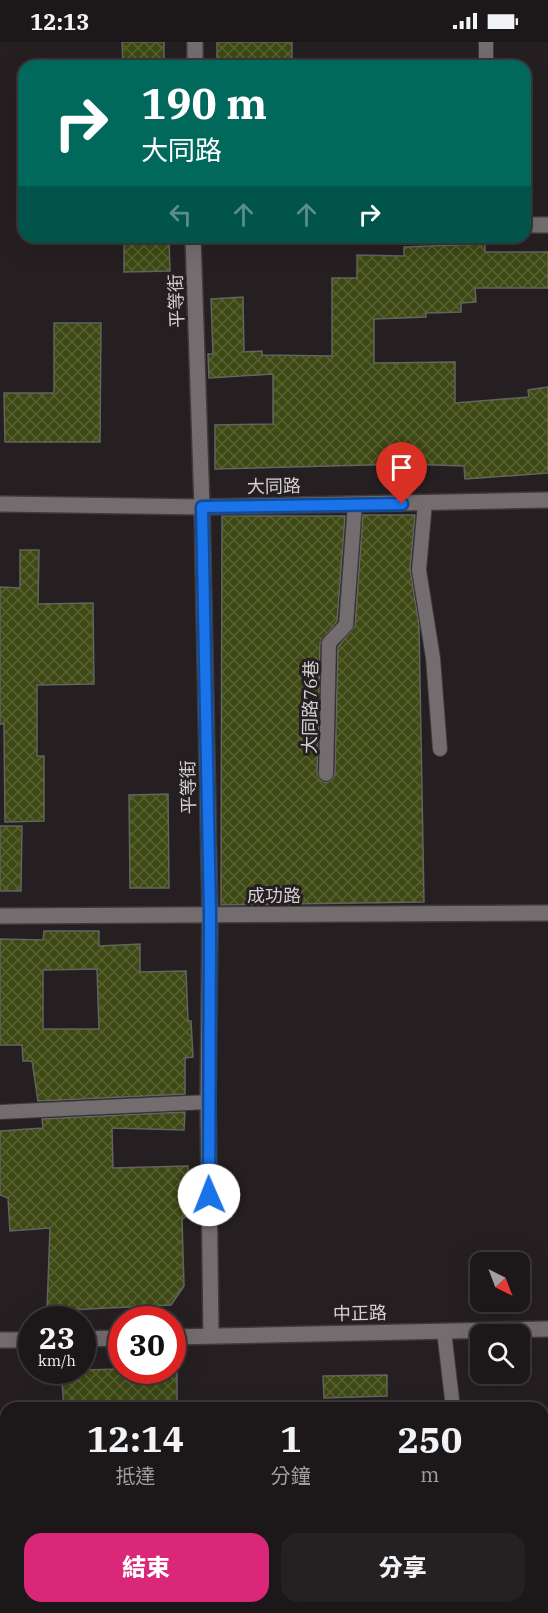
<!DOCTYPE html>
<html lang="zh-TW">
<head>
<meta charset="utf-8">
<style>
  :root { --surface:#1c1719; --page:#252022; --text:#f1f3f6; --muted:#a09fa2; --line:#3a3638; --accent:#db2777 }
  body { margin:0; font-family:"IBM Plex Serif","Noto Sans TC",serif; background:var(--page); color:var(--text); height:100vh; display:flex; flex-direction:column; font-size:22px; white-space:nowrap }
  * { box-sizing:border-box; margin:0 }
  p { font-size:20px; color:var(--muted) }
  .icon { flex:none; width:33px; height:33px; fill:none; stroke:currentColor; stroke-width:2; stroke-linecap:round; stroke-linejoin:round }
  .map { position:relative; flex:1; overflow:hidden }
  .details { position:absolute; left:0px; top:1360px; width:549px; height:212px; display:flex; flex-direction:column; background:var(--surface); border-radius:18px 18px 0 0; box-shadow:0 6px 24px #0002,0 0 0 2px var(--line) }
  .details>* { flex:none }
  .hud { position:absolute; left:18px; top:18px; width:513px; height:183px; border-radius:18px; box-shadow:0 6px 24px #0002,0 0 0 2px var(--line); background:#00695c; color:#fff; overflow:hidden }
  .needle { width:39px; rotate:138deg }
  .fabs { position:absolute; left:470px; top:1210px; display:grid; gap:12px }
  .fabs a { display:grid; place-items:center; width:60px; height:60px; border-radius:12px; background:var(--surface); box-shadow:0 6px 24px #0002,0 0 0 2px var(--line); font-size:30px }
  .speed { position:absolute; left:18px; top:1264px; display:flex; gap:12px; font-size:30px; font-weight:700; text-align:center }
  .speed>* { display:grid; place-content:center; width:78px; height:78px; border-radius:50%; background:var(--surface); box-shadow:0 6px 24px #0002,0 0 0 2px var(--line); line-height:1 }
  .speed small { font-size:15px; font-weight:400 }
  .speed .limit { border:9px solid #d22; background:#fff; color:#111 }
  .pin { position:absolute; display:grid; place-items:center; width:51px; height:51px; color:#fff; margin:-62px -26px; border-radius:50% 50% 50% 0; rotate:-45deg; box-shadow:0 0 6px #0007 }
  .pin .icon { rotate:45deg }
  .me { position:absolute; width:66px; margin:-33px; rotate:359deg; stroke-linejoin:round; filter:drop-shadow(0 0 4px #0008) }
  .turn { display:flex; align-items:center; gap:21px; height:126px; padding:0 24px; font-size:27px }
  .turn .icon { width:78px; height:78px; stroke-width:2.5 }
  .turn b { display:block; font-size:42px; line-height:51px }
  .lanes { display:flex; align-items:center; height:57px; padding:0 24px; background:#0003; justify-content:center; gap:30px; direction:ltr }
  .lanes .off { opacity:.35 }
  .eta { display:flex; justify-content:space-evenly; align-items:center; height:102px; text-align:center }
  .eta b { font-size:36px; font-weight:800; line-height:42px }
  .cta { display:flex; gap:12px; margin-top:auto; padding:12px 24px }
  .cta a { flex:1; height:69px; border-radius:18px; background:var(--accent); color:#fff; font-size:24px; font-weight:800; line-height:69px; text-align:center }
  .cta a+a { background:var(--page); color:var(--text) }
  .status { display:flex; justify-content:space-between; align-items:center; height:42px; padding:0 30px; background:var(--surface); direction:ltr }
  .status svg { height:16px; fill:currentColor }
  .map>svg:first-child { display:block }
  .building { fill:url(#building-cross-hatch); stroke:#62645e; stroke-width:1.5; fill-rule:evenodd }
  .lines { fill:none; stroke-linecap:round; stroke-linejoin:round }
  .service-casing { stroke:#3e393a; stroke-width:16 }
  .minor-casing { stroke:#3e393a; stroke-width:18 }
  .tertiary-casing { stroke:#3e393a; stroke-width:18 }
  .service { stroke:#746d6f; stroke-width:14 }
  .minor { stroke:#746d6f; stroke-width:15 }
  .tertiary { stroke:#746d6f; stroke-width:15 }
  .route-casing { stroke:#114b97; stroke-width:15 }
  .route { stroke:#1a73e8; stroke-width:10 }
  .labels { text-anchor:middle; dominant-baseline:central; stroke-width:6; stroke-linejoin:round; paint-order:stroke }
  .street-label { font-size:18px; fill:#d5d1d2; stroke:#251f21 }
</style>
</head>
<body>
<div class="status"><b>12:13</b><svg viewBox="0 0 49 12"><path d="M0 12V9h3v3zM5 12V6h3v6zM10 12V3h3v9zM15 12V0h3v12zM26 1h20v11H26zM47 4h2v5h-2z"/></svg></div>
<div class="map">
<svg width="548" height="1571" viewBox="0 0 548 1571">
  <defs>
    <pattern id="building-cross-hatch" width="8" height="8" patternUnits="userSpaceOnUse" patternTransform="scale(1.5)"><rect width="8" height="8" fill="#3e4914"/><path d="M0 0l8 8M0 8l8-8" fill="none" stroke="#596235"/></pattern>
  </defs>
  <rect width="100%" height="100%" fill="#251f21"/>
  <g class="building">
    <polygon points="122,0 164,0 164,24 123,24"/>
    <rect x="217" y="0" width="75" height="24"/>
    <polygon points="124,195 169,195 170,229 124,230"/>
    <polygon points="485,202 485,210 548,210 548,246 475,246 476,260 461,261 461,270 426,271 426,275 374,277 374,321 455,320 455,361 529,355 528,348 548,345 548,431 465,437 464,424 406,422 215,427 215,383 273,382 273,332 209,336 208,312 213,312 211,257 243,255 244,310 262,309 262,313 332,314 332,236 357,236 357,213 404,214 404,205"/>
    <polygon points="54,281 101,281 100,400 5,400 4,351 54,351"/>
    <polygon points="363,473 415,473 410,527 419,583 424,860 221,863 222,474 345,474 337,579 320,601 317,732 321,739 326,741 333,737 335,732 338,605 355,584"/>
    <polygon points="20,508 39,508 38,562 93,561 94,642 37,643 37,714 44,714 44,779 5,780 4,682 0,682 0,545 20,546"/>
    <polygon points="168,752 169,846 130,846 129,753"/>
    <polygon points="0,784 22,784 21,849 0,849"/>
    <path d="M44,889H99V904L140,902V930L186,929L188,979H191L193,1015L185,1016V1052L38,1059L32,1019H23L22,1003H0V897L43,898ZM97,927L99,987H43V928Z"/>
    <polygon points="185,1070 184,1088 112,1086 113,1126 188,1124 190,1172 182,1177 184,1244 171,1263 47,1269 50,1186 10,1189 8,1156 0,1153 0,1089 43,1086 42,1077"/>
    <polygon points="122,1327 177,1329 177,1366 64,1366 62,1341 80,1338 79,1329 82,1328"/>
    <polygon points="387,1333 387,1354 324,1356 323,1334"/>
  </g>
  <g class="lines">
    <defs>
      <g id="service">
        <polyline points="486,24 486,0"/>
        <polyline points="425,461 419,528 433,616 440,707"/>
        <polyline points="326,732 329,601 346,583 355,462"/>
        <polyline points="0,1070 208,1060"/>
        <polyline points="444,1289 453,1366"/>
        <polyline points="543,1499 548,1499"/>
      </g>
      <g id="minor">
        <polyline points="195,24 195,0"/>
        <polyline points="525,183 548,183"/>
        <polyline points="193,195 202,465 210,873 208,1060 211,1294"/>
        <polyline points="0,462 202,465 548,458"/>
        <polyline points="0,874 548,871"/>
      </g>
      <g id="tertiary">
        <polyline points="172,1295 548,1287"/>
        <polyline points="82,1297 122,1296"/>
        <polyline points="0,1298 32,1298"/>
      </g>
    </defs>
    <use href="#service" class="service-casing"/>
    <use href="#minor" class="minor-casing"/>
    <use href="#tertiary" class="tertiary-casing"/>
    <use href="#service" class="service"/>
    <use href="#minor" class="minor"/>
    <use href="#tertiary" class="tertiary"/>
  </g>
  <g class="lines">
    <defs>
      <polyline id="route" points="209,1153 210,873 202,465 402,462"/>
    </defs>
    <use href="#route" class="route-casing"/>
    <use href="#route" class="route"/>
  </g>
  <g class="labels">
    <g class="street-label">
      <text transform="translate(176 259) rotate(-92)">平等街</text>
      <text transform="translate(274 444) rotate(-1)">大同路</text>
      <text transform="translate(310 665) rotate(-89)">大同路76巷</text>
      <text transform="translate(188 745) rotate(-91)">平等街</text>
      <text x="274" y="853">成功路</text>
      <text transform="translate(360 1271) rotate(-1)">中正路</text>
    </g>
  </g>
</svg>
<div class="fabs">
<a><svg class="needle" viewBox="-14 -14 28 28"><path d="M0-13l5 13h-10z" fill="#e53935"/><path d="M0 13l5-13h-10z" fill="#a09fa2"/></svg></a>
<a><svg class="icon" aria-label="search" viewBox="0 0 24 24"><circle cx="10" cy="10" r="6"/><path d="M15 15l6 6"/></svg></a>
</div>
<div class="speed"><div>23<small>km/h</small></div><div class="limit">30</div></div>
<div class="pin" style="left:402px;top:462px;background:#d93025"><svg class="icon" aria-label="arrive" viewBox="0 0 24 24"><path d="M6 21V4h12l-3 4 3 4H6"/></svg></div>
<svg class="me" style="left:209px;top:1153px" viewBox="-20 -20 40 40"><circle r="19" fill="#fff"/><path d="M0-13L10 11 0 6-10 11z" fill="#1a73e8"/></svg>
<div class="hud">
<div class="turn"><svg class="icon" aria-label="right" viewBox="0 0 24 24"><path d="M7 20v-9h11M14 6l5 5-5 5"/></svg><div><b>190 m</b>大同路</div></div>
<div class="lanes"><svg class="icon off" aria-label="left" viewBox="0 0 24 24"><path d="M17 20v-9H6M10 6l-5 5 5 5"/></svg><svg class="icon off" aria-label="ahead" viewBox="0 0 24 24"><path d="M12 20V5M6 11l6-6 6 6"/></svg><svg class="icon off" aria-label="ahead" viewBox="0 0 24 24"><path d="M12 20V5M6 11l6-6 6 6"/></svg><svg class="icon" aria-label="right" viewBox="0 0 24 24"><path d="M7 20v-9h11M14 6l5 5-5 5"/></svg></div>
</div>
<section class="details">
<div class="eta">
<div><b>12:14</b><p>抵達</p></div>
<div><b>1</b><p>分鐘</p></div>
<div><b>250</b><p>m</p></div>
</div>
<div class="cta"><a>結束</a><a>分享</a></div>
</section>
</div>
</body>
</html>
